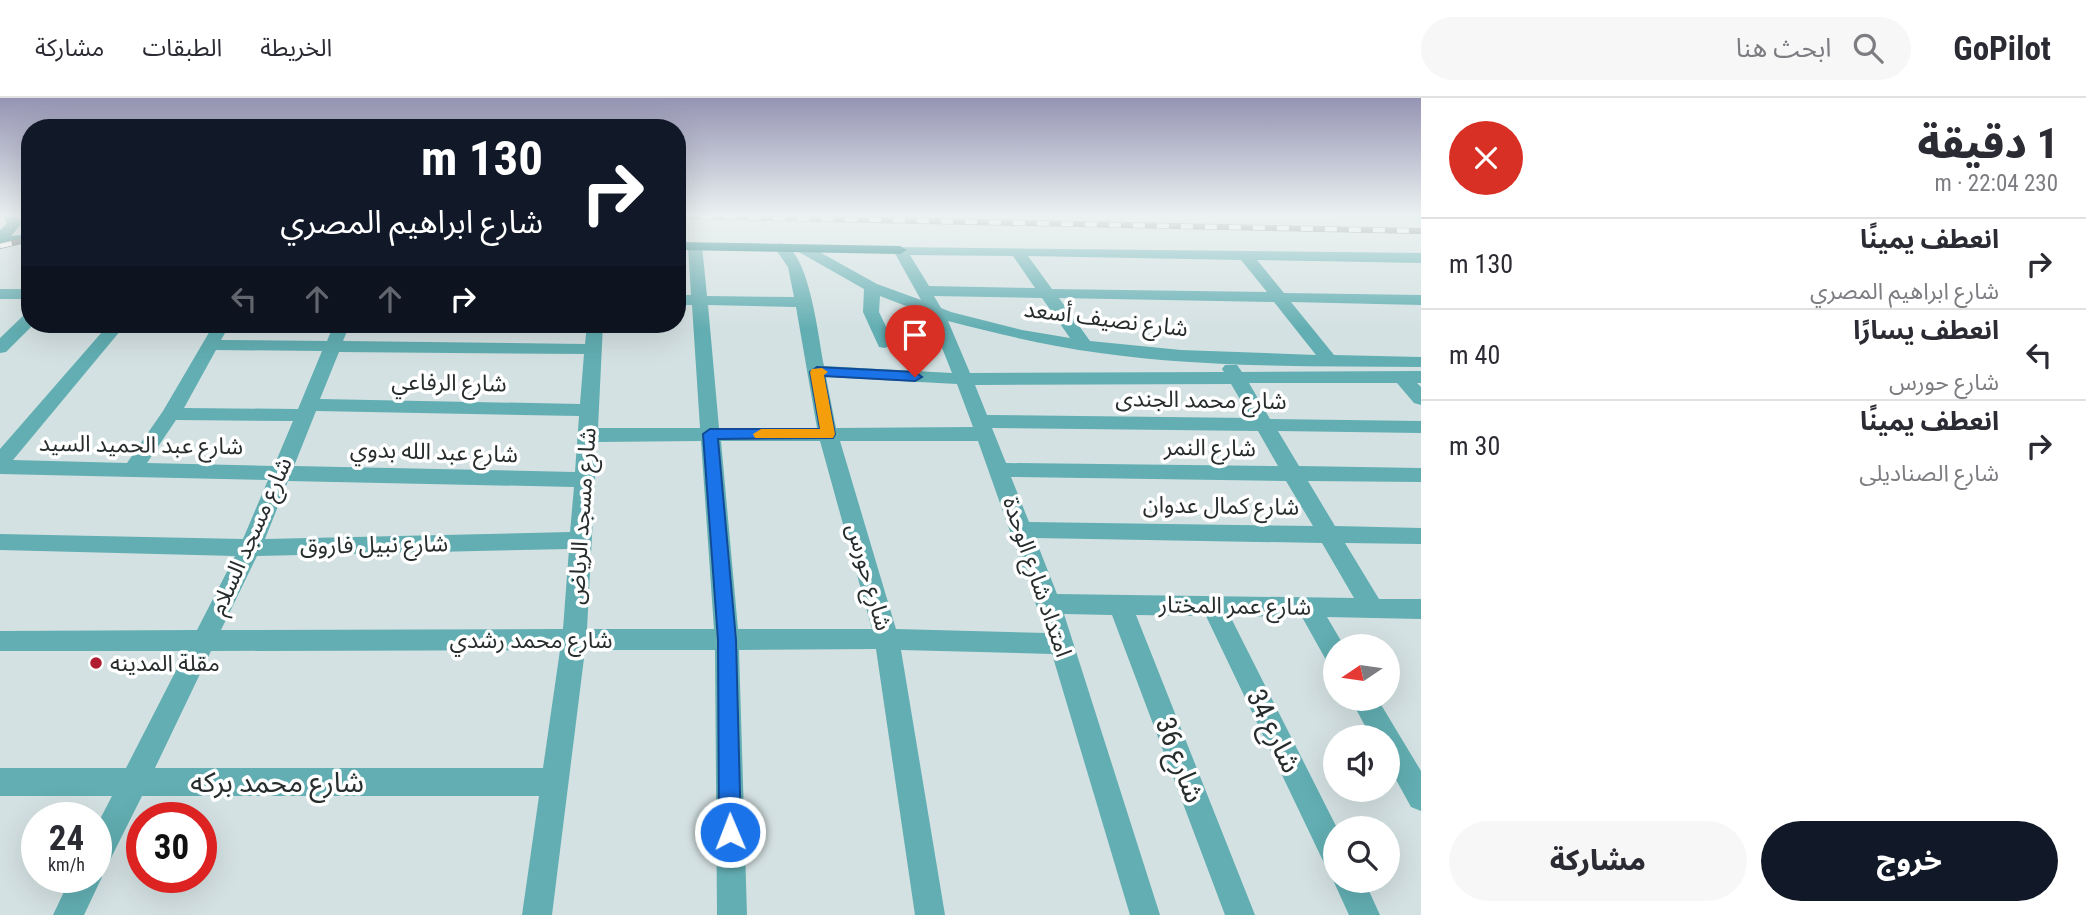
<!DOCTYPE html>
<html lang="ar">
<head>
<meta charset="utf-8">
<style>
  :root { --surface:#fff; --page:#f7f7f7; --text:#2b2b33; --muted:#7c7c81; --line:#e1e1e2; --accent:#111827 }
  body { margin:0; font-family:"Roboto Condensed","Noto Sans Arabic",sans-serif; background:var(--page); color:var(--text); direction:rtl; height:100vh; display:flex; flex-direction:column; font-size:26px; white-space:nowrap }
  * { box-sizing:border-box; margin:0 }
  p { font-size:23px; color:var(--muted) }
  .icon { flex:none; width:38px; height:38px; fill:none; stroke:currentColor; stroke-width:2; stroke-linecap:round; stroke-linejoin:round }
  .map { position:relative; flex:1; overflow:hidden; direction:ltr }
  .details { display:flex; flex-direction:column; background:var(--surface); width:665px }
  .details>* { flex:none }
  .guide { position:absolute; left:21px; top:21px; width:665px; height:214px; border-radius:28px; box-shadow:0 7px 28px #0002; direction:rtl; background:#111827; color:#fff; overflow:hidden }
  .needle { width:46px; rotate:257deg }
  .buttons { position:absolute; left:1323px; top:536px; display:grid; gap:14px }
  .buttons a { display:grid; place-items:center; width:77px; height:77px; border-radius:50%; background:var(--surface); box-shadow:0 7px 28px #0002; font-size:35px }
  .speed { position:absolute; left:21px; top:704px; display:flex; gap:14px; font-size:35px; font-weight:700; text-align:center }
  .speed>* { display:grid; place-content:center; width:91px; height:91px; border-radius:50%; background:var(--surface); box-shadow:0 7px 28px #0002; line-height:1 }
  .speed small { font-size:18px; font-weight:400 }
  .speed .limit { border:10px solid #d22; background:#fff; color:#111 }
  .pin { position:absolute; display:grid; place-items:center; width:60px; height:60px; color:#fff; margin:-72px -30px; border-radius:50% 50% 50% 0; rotate:-45deg; box-shadow:0 0 7px #0007 }
  .pin .icon { rotate:45deg }
  .me { position:absolute; width:77px; margin:-38px; rotate:359deg; stroke-linejoin:round; filter:drop-shadow(0 0 5px #0008) }
  .turn { display:flex; align-items:center; gap:24px; height:147px; padding:0 28px; font-size:32px }
  .turn .icon { width:91px; height:91px; stroke-width:2.5 }
  .turn b { display:block; font-size:49px; line-height:60px }
  .lanes { display:flex; align-items:center; height:66px; padding:0 28px; background:#0003; justify-content:center; gap:35px; direction:ltr }
  .lanes .off { opacity:.35 }
  .round { display:grid; place-items:center; flex:none; width:74px; height:74px; border-radius:37px; background:var(--page) }
  .summary { display:flex; align-items:center; justify-content:space-between; height:119px; padding:0 28px }
  h1 { font-size:42px; font-weight:800; line-height:52px }
  .action { display:flex; gap:14px; margin-top:auto; padding:14px 28px }
  .action a { flex:1; height:80px; border-radius:42px; background:var(--accent); color:#fff; font-size:28px; font-weight:800; line-height:80px; text-align:center }
  .action a+a { background:var(--page); color:var(--text) }
  ul { padding:0; list-style:none }
  li { display:flex; align-items:center; gap:21px; height:91px; padding:0 28px; border-top:2px solid var(--line) }
  li div { flex:1 }
  li b { display:block; font-size:26px }
  li em { font-style:normal }
  header { display:flex; align-items:center; gap:42px; box-sizing:border-box; height:98px; padding:0 35px; background:var(--surface); border-bottom:2px solid var(--line) }
  header strong { font-size:33px }
  nav { display:flex; gap:38px; margin-inline-start:auto; font-size:24px }
  .search { width:490px; height:63px; background:var(--page); display:flex; align-items:center; gap:18px; box-sizing:border-box; padding:0 24px; border-radius:38px; color:var(--muted); font-size:26px }
  main { display:flex; flex:1; min-height:0 }
  .map>svg:first-child { display:block }
  .lines { fill:none; stroke-linecap:round; stroke-linejoin:round }
  .minor { fill:#62aeb2; fill-rule:evenodd }
  .major { fill:#11797f; fill-rule:evenodd }
  .rail-casing { stroke:#5c6363; stroke-width:6 }
  .rail { stroke:#fff; stroke-width:4.5; stroke-dasharray:12; stroke-linecap:butt }
  .route { fill:#1a73e8; stroke:#114b97; stroke-width:2 }
  .slow { fill:#f59e0b }
  .poi-dot { fill:#b01d2e; stroke:#fff; stroke-width:2.5 }
  .labels { text-anchor:middle; dominant-baseline:central; stroke-width:7; stroke-linejoin:round; paint-order:stroke }
  .street-label { font-size:23px; fill:#272c2c; stroke:#fff }
  .poi-label { font-size:23px; fill:#272c2c; stroke:#fff; text-anchor:start }
  .near-street-label { font-size:28px; fill:#272c2c; stroke:#fff }
</style>
</head>
<body>
<header>
<strong>GoPilot</strong>
<div class="search"><svg class="icon" aria-label="search" viewBox="0 0 24 24"><circle cx="10" cy="10" r="6"/><path d="M15 15l6 6"/></svg>ابحث هنا</div>
<nav><a>الخريطة</a><a>الطبقات</a><a>مشاركة</a></nav>
</header>
<main>
<section class="details">
<div class="summary"><div><h1>1 دقيقة</h1><p>230 m · 22:04</p></div><a class="round" style="background:#d93025;color:#fff"><svg class="icon" aria-label="close" viewBox="0 0 24 24"><path d="M6 6l12 12M18 6L6 18"/></svg></a></div>
<ul>
<li><svg class="icon" aria-label="right" viewBox="0 0 24 24"><path d="M7 20v-9h11M14 6l5 5-5 5"/></svg><div><b>انعطف يمينًا</b><p>شارع ابراهيم المصري</p></div><em>130 m</em></li>
<li><svg class="icon" aria-label="left" viewBox="0 0 24 24"><path d="M17 20v-9H6M10 6l-5 5 5 5"/></svg><div><b>انعطف يسارًا</b><p>شارع حورس</p></div><em>40 m</em></li>
<li><svg class="icon" aria-label="right" viewBox="0 0 24 24"><path d="M7 20v-9h11M14 6l5 5-5 5"/></svg><div><b>انعطف يمينًا</b><p>شارع الصناديلى</p></div><em>30 m</em></li>
</ul>
<div class="action"><a>خروج</a><a>مشاركة</a></div>
</section>
<div class="map">
<svg width="1421" height="817" viewBox="0 0 1421 817">
  <rect width="100%" height="100%" fill="#d4e1e2"/>
  <g class="lines">
    <g class="minor">
      <polygon points="1334,117 1421,117 1421,122 1341,121"/>
      <path d="M695,144L702,148L707,198L794,199L788,169L774,149L781,145C810,153 818,240 824,268L952,275L929,217L880,198L879,214L894,245L885,250L879,249L863,214L864,191L797,153L795,150L797,147H807L877,186L921,202L893,152L895,149L1421,155V165L1257,162L1284,195L1421,197V207L1291,204L1334,257L1421,259V269C1314,268 1206,270 1100,255C1048,248 998,236 948,223L970,275L1224,274L1222,271L1225,267H1237L1242,274L1421,273V285H1417L1421,289V307L1414,305L1397,285H1249L1270,321L1421,323V335L1278,333L1299,368L1421,370V384L1308,383L1335,428L1421,430V446L1345,445L1379,501H1421V521L1327,519L1344,548H1335V565L1326,562L1302,519L1230,518L1337,730L1335,772L1325,767L1206,518L1136,517L1255,817H1225L1112,517L1064,516L1160,817H1130L1052,556L901,552L945,817H915L876,551L739,552L747,817H717L715,552H585L552,817H522L539,698H142L106,770L100,773L102,779L84,817H53L71,779H96V729L112,698H0V670H126L186,553H0V533L197,532L235,458L0,452V436L243,441L268,382L0,376V351L109,226H126L13,362L127,365L163,313L214,226H230L221,242L327,243L334,226H350L343,243L585,246L587,226H603L598,330H700L692,207H677V197H691L688,148ZM910,157L1013,158L1035,190L929,188ZM1028,158L1241,162L1267,194L1052,191ZM934,198L1042,200L1070,240L1022,232L951,214L941,210ZM1059,200L1274,204L1316,257L1181,252L1090,243ZM708,207L796,209L817,330H719ZM216,252L322,253L298,311L184,310ZM339,254L584,256L580,306L320,301ZM826,279L957,286L973,329L836,330ZM1231,286L1251,320L987,317L975,287ZM316,313L579,318L575,374L294,368ZM176,322L293,323L274,368L147,365ZM992,330L1258,333L1278,368L1006,365ZM701,343L714,531H587L597,344ZM721,343H820L872,531H738ZM840,343H978L1046,535L896,531ZM1011,379L1286,383L1313,428L1029,424ZM288,383L574,389L570,434L265,441ZM1035,440L1322,445L1354,500L1057,496ZM569,451L563,531L221,532L257,458ZM560,552L543,670H155L211,553Z"/>
      <rect x="0" y="191" width="30" height="10"/>
      <polygon points="30,215 30,226 34,226 6,254 0,255 0,240 24,217"/>
      <polygon points="1350,600 1377,600 1421,673 1421,713 1411,709 1388,667 1388,639 1371,639"/>
      <polygon points="1335,777 1335,782 1364,782 1380,817 1349,817 1333,782"/>
    </g>
    <g class="major">
      <polygon points="2,117 16,117 22,125 11,138 30,136 30,144 0,147 0,132 7,125"/>
      <polygon points="677,144 900,148 907,152 900,156 677,152"/>
    </g>
    <defs>
      <g id="rail">
        <polyline points="677,118 1421,133"/>
        <polyline points="0,148 30,141"/>
      </g>
    </defs>
    <use href="#rail" class="rail-casing"/>
    <use href="#rail" class="rail"/>
  </g>
  <linearGradient id="sky" x2="0" y2="1"><stop stop-color="#9594b3"/><stop offset="0.51" stop-color="#ecf2f2"/><stop offset="1" stop-color="#ecf2f2" stop-opacity="0"/></linearGradient>
  <rect width="1421" height="231" fill="url(#sky)"/>
  <polygon class="route" points="817,269 915,274 922,279 915,283 824,278 835,336 833,340 718,341 736,542 741,734 738,742 730,745 723,742 719,734 718,542 703,336 710,331 820,331 810,274"/>
  <polygon class="slow" points="822,270 828,274 824,277 835,336 833,340 755,340 753,336 761,331 820,331 810,274 812,271"/>
  <circle class="poi-dot" cx="96" cy="565" r="7"/>
  <g class="labels">
    <g class="street-label">
      <text transform="translate(1106 221) rotate(7)">شارع نصيف أسعد</text>
      <text transform="translate(449 285) rotate(1)">شارع الرفاعي</text>
      <text transform="translate(1201 302) rotate(1)">شارع محمد الجندى</text>
      <text transform="translate(141 347) rotate(1)">شارع عبد الحميد السيد</text>
      <text transform="translate(1210 350) rotate(1)">شارع النمر</text>
      <text transform="translate(434 354) rotate(2)">شارع عبد الله بدوي</text>
      <text transform="translate(1221 408) rotate(1)">شارع كمال عدوان</text>
      <text transform="translate(582 418) rotate(-86)">شارع مسجد الرياض</text>
      <text transform="translate(251 438) rotate(-66)">شارع مسجد السلام</text>
      <text transform="translate(374 447) rotate(-1)">شارع نبيل فاروق</text>
      <text transform="translate(869 479) rotate(74)">شارع حورس</text>
      <text transform="translate(1037 479) rotate(71)">امتداد شارع الوحدة</text>
      <text transform="translate(1235 508) rotate(1)">شارع عمر المختار</text>
      <text x="531" y="542">شارع محمد رشدي</text>
    </g>
    <g class="poi-label">
      <text x="110" y="565">مقلة المدينه</text>
    </g>
    <g class="near-street-label">
      <text transform="translate(1274 633) rotate(64)">شارع 34</text>
      <text transform="translate(1180 662) rotate(69)">شارع 36</text>
      <text x="277" y="684">شارع محمد بركه</text>
    </g>
  </g>
</svg>
<div class="buttons">
<a><svg class="needle" viewBox="-14 -14 28 28"><path d="M0-13l5 13h-10z" fill="#e53935"/><path d="M0 13l5-13h-10z" fill="#7c7c81"/></svg></a>
<a><svg class="icon" aria-label="sound" viewBox="0 0 24 24"><path d="M4 9h4l5-4v14l-5-4H4zM17 9q2 3 0 6"/></svg></a>
<a><svg class="icon" aria-label="search" viewBox="0 0 24 24"><circle cx="10" cy="10" r="6"/><path d="M15 15l6 6"/></svg></a>
</div>
<div class="speed"><div>24<small>km/h</small></div><div class="limit">30</div></div>
<div class="pin" style="left:915px;top:279px;background:#d93025"><svg class="icon" aria-label="arrive" viewBox="0 0 24 24"><path d="M6 21V4h12l-3 4 3 4H6"/></svg></div>
<svg class="me" style="left:730px;top:734px" viewBox="-20 -20 40 40"><circle r="17" fill="#1a73e8" stroke="#fff" stroke-width="3"/><path d="M0-11L8 9 0 5-8 9z" fill="#fff"/></svg>
<div class="guide">
<div class="turn"><svg class="icon" aria-label="right" viewBox="0 0 24 24"><path d="M7 20v-9h11M14 6l5 5-5 5"/></svg><div><b>130 m</b>شارع ابراهيم المصري</div></div>
<div class="lanes"><svg class="icon off" aria-label="left" viewBox="0 0 24 24"><path d="M17 20v-9H6M10 6l-5 5 5 5"/></svg><svg class="icon off" aria-label="ahead" viewBox="0 0 24 24"><path d="M12 20V5M6 11l6-6 6 6"/></svg><svg class="icon off" aria-label="ahead" viewBox="0 0 24 24"><path d="M12 20V5M6 11l6-6 6 6"/></svg><svg class="icon" aria-label="right" viewBox="0 0 24 24"><path d="M7 20v-9h11M14 6l5 5-5 5"/></svg></div>
</div>
</div>
</main>
</body>
</html>
